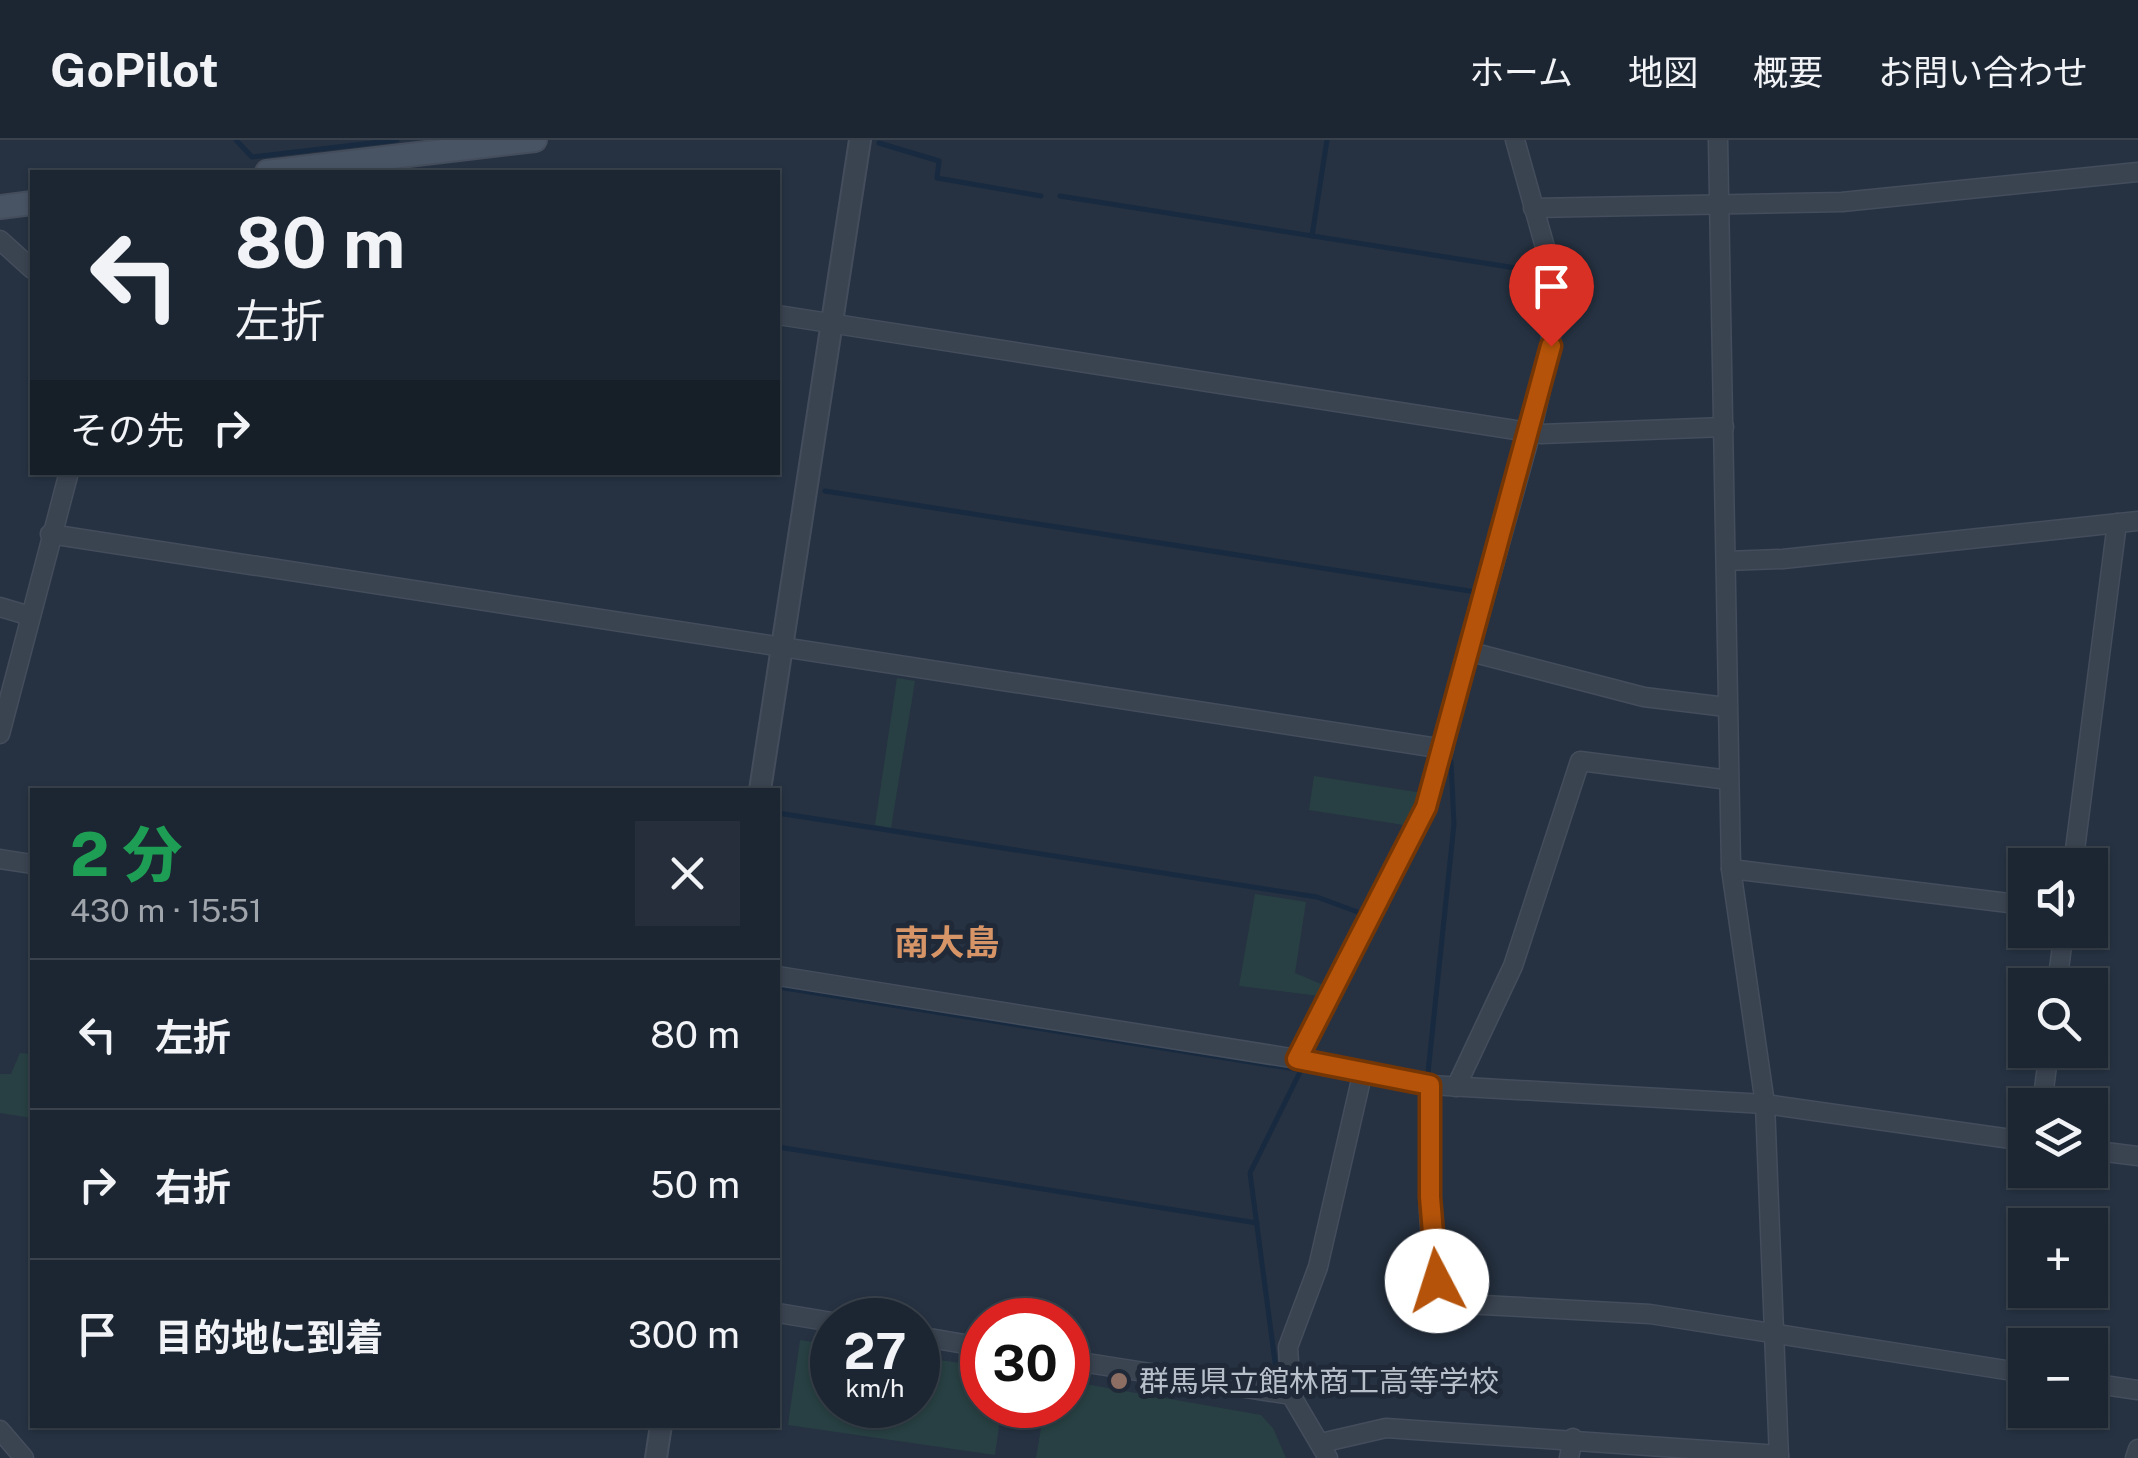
<!DOCTYPE html>
<html lang="ja">
<head>
<meta charset="utf-8">
<style>
  :root { --surface:#1c2632; --page:#252e3a; --text:#f1f3f6; --muted:#a0a5ac; --line:#3a434d }
  body { margin:0; font-family:"Public Sans","Noto Sans JP",sans-serif; background:var(--page); color:var(--text); height:100vh; display:flex; flex-direction:column; font-size:38px; white-space:nowrap }
  * { box-sizing:border-box; margin:0 }
  p { font-size:32px; color:var(--muted) }
  .icon { flex:none; width:55px; height:55px; fill:none; stroke:currentColor; stroke-width:2; stroke-linecap:round; stroke-linejoin:round }
  .map { position:relative; flex:1; overflow:hidden }
  .drawer { position:absolute; left:30px; top:648px; width:750px; height:640px; display:flex; flex-direction:column; background:var(--surface); border-radius:0px; box-shadow:0 2px 8px #0004,0 0 0 2px var(--line) }
  .drawer>* { flex:none }
  .hud { position:absolute; left:30px; top:30px; width:750px; height:305px; border-radius:0px; box-shadow:0 2px 8px #0004,0 0 0 2px var(--line); background:#1c2632; color:var(--text); overflow:hidden }
  .controls { position:absolute; left:2008px; top:708px; display:grid; gap:20px }
  .controls a { display:grid; place-items:center; width:100px; height:100px; border-radius:0px; background:var(--surface); box-shadow:0 2px 8px #0004,0 0 0 2px var(--line); font-size:50px }
  .speed { position:absolute; left:810px; top:1158px; display:flex; gap:20px; font-size:50px; font-weight:700; text-align:center }
  .speed>* { display:grid; place-content:center; width:130px; height:130px; border-radius:50%; background:var(--surface); box-shadow:0 2px 8px #0004,0 0 0 2px var(--line); line-height:1 }
  .speed small { font-size:25px; font-weight:400 }
  .speed .limit { border:15px solid #d22; background:#fff; color:#111 }
  .pin { position:absolute; display:grid; place-items:center; width:85px; height:85px; color:#fff; margin:-102px -42px; border-radius:50% 50% 50% 0; rotate:-45deg; box-shadow:0 0 10px #0007 }
  .pin .icon { rotate:45deg }
  .me { position:absolute; width:110px; margin:-55px; rotate:355deg; stroke-linejoin:round; filter:drop-shadow(0 0 8px #0008) }
  .turn { display:flex; align-items:center; gap:35px; height:210px; padding:0 40px; font-size:45px }
  .turn .icon { width:130px; height:130px; stroke-width:2.5 }
  .turn b { display:block; font-size:70px; line-height:85px }
  .then { display:flex; align-items:center; height:95px; padding:0 40px; background:#0003; gap:20px; font-size:38px }
  .round { display:grid; place-items:center; flex:none; width:105px; height:105px; border-radius:0px; background:var(--page) }
  .head { display:flex; align-items:center; justify-content:space-between; height:170px; padding:0 40px }
  h1 { font-size:60px; font-weight:800; line-height:75px; color:#1e9e55 }
  ul { padding:0; list-style:none }
  li { display:flex; align-items:center; gap:30px; height:150px; padding:0 40px; border-top:2px solid var(--line) }
  li div { flex:1 }
  li b { display:block; font-size:38px }
  li em { font-style:normal }
  header { display:flex; align-items:center; gap:60px; box-sizing:border-box; height:140px; padding:0 50px; background:var(--surface); border-bottom:2px solid var(--line) }
  header strong { font-size:48px }
  nav { display:flex; gap:55px; margin-inline-start:auto; font-size:35px }
  .map>svg:first-child { display:block }
  .green { fill:#284043 }
  .lines { fill:none; stroke-linecap:round; stroke-linejoin:round }
  .stream { stroke:#182a40; stroke-width:5 }
  .minor-casing { stroke:#444d5b; stroke-width:21 }
  .tertiary-casing { stroke:#444d5b; stroke-width:24 }
  .secondary-casing { stroke:#444d5b; stroke-width:26 }
  .minor { stroke:#3a4451; stroke-width:18 }
  .tertiary { stroke:#3a4451; stroke-width:20 }
  .secondary { stroke:#485364; stroke-width:22 }
  .route-casing { stroke:#753606; stroke-width:25 }
  .route { stroke:#b45309; stroke-width:18 }
  .education-dot { fill:#8d6e63; stroke:#1f2937; stroke-width:4 }
  .labels { text-anchor:middle; dominant-baseline:central; stroke-width:10; stroke-linejoin:round; paint-order:stroke }
  .poi-label { font-size:30px; fill:#b7bfcb; stroke:#1f2937; text-anchor:start }
  .quarter-label { font-size:35px; font-weight:bold; fill:#d79567; stroke:#1f2937 }
</style>
</head>
<body>
<header>
<strong>GoPilot</strong>
<nav><a>ホーム</a><a>地図</a><a>概要</a><a>お問い合わせ</a></nav>
</header>
<div class="map">
<svg width="2138" height="1318" viewBox="0 0 2138 1318">
  <rect width="100%" height="100%" fill="#263242"/>
  <g class="green">
    <polygon points="897,538 915,541 891,688 875,685"/>
    <polygon points="1314,636 1423,653 1410,686 1309,670"/>
    <polygon points="1255,754 1306,762 1295,833 1326,846 1320,856 1239,846"/>
    <polygon points="20,913 32,914 32,978 0,973 0,934 11,934"/>
    <polygon points="800,1200 832,1205 832,1265 918,1265 918,1217 982,1226 982,1265 1002,1265 995,1315 788,1285"/>
    <polygon points="1068,1241 1261,1275 1273,1288 1286,1318 1036,1318 1045,1265 1068,1265"/>
  </g>
  <g class="lines">
    <g class="stream">
      <polyline points="236,0 252,17 397,0"/>
      <polyline points="879,3 939,21 937,38 1041,56"/>
      <polyline points="1060,56 1541,132"/>
      <polyline points="1312,96 1327,0"/>
      <polyline points="825,351 1476,452"/>
      <polyline points="1437,660 1457,589"/>
      <polyline points="778,673 1317,757 1363,774"/>
      <polyline points="778,847 1301,930 1250,1033 1277,1237 1268,1244"/>
      <polyline points="1315,904 1377,782"/>
      <polyline points="1428,933 1454,684 1451,622"/>
      <polyline points="778,1007 1257,1083"/>
      <polyline points="835,1177 854,1180"/>
    </g>
    <defs>
      <g id="minor">
        <polyline points="1718,0 1731,729 1765,964 1779,1318"/>
        <polyline points="1533,68 1842,62 2138,32"/>
        <polyline points="0,100 32,129"/>
        <polyline points="778,175 1541,294 1724,287"/>
        <polyline points="50,394 1444,609"/>
        <polyline points="1726,421 1783,419 2138,381"/>
        <polyline points="0,467 30,476"/>
        <polyline points="1467,511 1644,557 1726,567"/>
        <polyline points="0,594 69,332"/>
        <polyline points="0,719 32,724"/>
        <polyline points="2073,725 2117,383"/>
        <polyline points="1731,729 2025,765"/>
        <polyline points="778,836 1297,919 1430,945 1765,964 2025,1001"/>
        <polyline points="2057,845 2064,790"/>
        <polyline points="1297,919 1426,667 1531,292 1551,206 1550,125 1515,0"/>
        <path d="M1430,945C1430,1015 1421,1096 1445,1163L1650,1174L2025,1233"/>
        <polyline points="1456,947 1513,826 1580,621 1729,640"/>
        <polyline points="2042,965 2049,910"/>
        <polyline points="2090,1010 2138,1016"/>
        <polyline points="778,1173 832,1182"/>
        <polyline points="918,1196 982,1207"/>
        <polyline points="1068,1220 1291,1255"/>
        <polyline points="2090,1243 2138,1250"/>
        <polyline points="0,1290 24,1318"/>
        <polyline points="1321,1303 1386,1288 1779,1315"/>
        <polyline points="1328,1318 1291,1255 1288,1207 1318,1127 1363,931"/>
        <polyline points="1569,1318 1573,1298"/>
        <polyline points="2135,1318 2138,1309"/>
      </g>
      <g id="tertiary">
        <polyline points="760,650 860,0"/>
        <polyline points="656,1318 661,1285"/>
      </g>
      <g id="secondary">
        <polyline points="267,32 535,0"/>
        <polyline points="0,67 32,63"/>
      </g>
    </defs>
    <use href="#minor" class="minor-casing"/>
    <use href="#tertiary" class="tertiary-casing"/>
    <use href="#secondary" class="secondary-casing"/>
    <use href="#minor" class="minor"/>
    <use href="#tertiary" class="tertiary"/>
    <use href="#secondary" class="secondary"/>
  </g>
  <g class="lines">
    <defs>
      <polyline id="route" points="1437,1141 1430,1057 1430,945 1297,919 1426,667 1551,206"/>
    </defs>
    <use href="#route" class="route-casing"/>
    <use href="#route" class="route"/>
  </g>
  <circle class="education-dot" cx="1119" cy="1241" r="10"/>
  <g class="labels">
    <g class="poi-label">
      <text x="1139" y="1241">群馬県立館林商工高等学校</text>
    </g>
    <g class="quarter-label">
      <text x="947" y="802">南大島</text>
    </g>
  </g>
</svg>
<div class="controls">
<a><svg class="icon" aria-label="sound" viewBox="0 0 24 24"><path d="M4 9h4l5-4v14l-5-4H4zM17 9q2 3 0 6"/></svg></a>
<a><svg class="icon" aria-label="search" viewBox="0 0 24 24"><circle cx="10" cy="10" r="6"/><path d="M15 15l6 6"/></svg></a>
<a><svg class="icon" aria-label="layers" viewBox="0 0 24 24"><path d="M12 4l9 5-9 5-9-5zM3 14l9 5 9-5"/></svg></a>
<a>+</a>
<a>−</a>
</div>
<div class="speed"><div>27<small>km/h</small></div><div class="limit">30</div></div>
<div class="pin" style="left:1551px;top:206px;background:#d93025"><svg class="icon" aria-label="arrive" viewBox="0 0 24 24"><path d="M6 21V4h12l-3 4 3 4H6"/></svg></div>
<svg class="me" style="left:1437px;top:1141px" viewBox="-20 -20 40 40"><circle r="19" fill="#fff"/><path d="M0-13L10 11 0 6-10 11z" fill="#b45309"/></svg>
<div class="hud">
<div class="turn"><svg class="icon" aria-label="left" viewBox="0 0 24 24"><path d="M17 20v-9H6M10 6l-5 5 5 5"/></svg><div><b>80 m</b>左折</div></div>
<div class="then">その先<svg class="icon" aria-label="right" viewBox="0 0 24 24"><path d="M7 20v-9h11M14 6l5 5-5 5"/></svg></div>
</div>
<section class="drawer">
<div class="head"><div><h1>2 分</h1><p>430 m · 15:51</p></div><a class="round"><svg class="icon" aria-label="close" viewBox="0 0 24 24"><path d="M6 6l12 12M18 6L6 18"/></svg></a></div>
<ul>
<li><svg class="icon" aria-label="left" viewBox="0 0 24 24"><path d="M17 20v-9H6M10 6l-5 5 5 5"/></svg><div><b>左折</b></div><em>80 m</em></li>
<li><svg class="icon" aria-label="right" viewBox="0 0 24 24"><path d="M7 20v-9h11M14 6l5 5-5 5"/></svg><div><b>右折</b></div><em>50 m</em></li>
<li><svg class="icon" aria-label="arrive" viewBox="0 0 24 24"><path d="M6 21V4h12l-3 4 3 4H6"/></svg><div><b>目的地に到着</b></div><em>300 m</em></li>
</ul>
</section>
</div>
</body>
</html>
